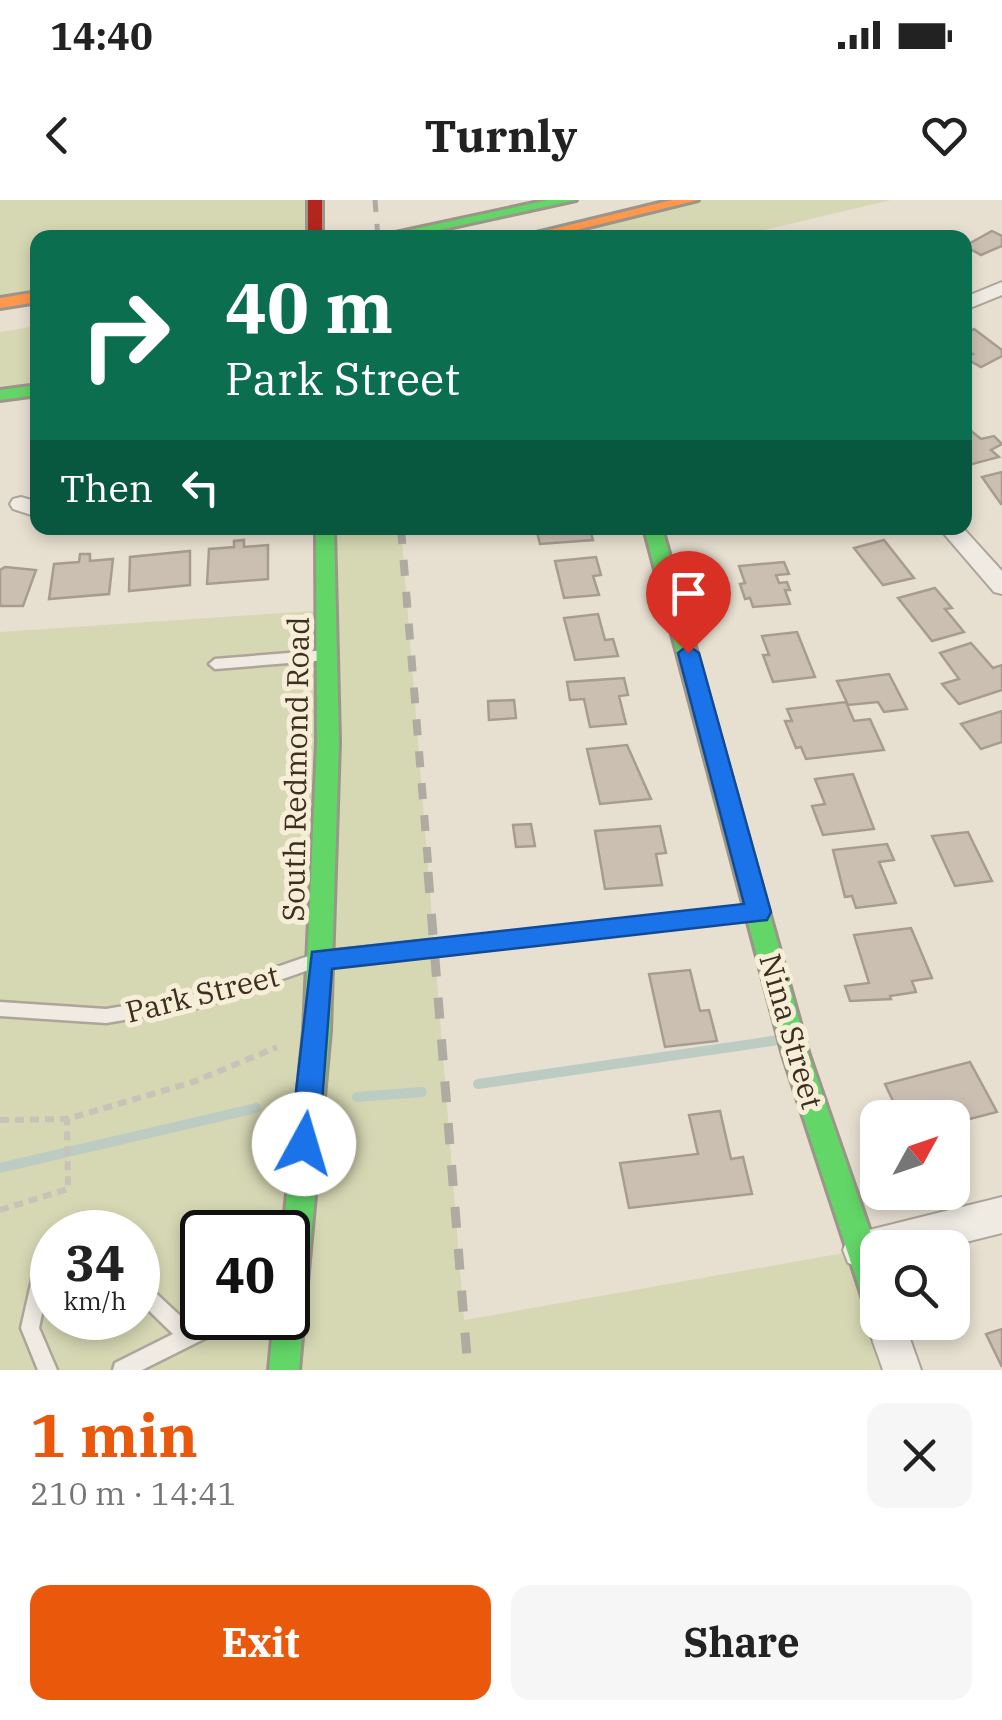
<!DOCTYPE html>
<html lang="en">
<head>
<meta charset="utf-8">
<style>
  :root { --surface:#fff; --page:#f6f6f6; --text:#222; --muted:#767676; --accent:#ea580c }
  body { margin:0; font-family:"IBM Plex Serif",serif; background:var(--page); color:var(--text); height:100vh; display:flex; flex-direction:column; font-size:38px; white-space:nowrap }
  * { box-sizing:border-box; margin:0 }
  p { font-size:32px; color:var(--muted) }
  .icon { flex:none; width:55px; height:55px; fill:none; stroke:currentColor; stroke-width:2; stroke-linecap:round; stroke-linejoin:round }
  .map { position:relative; height:1170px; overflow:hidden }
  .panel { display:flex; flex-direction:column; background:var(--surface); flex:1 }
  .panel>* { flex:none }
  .top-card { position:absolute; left:30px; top:30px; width:942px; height:305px; border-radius:20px; box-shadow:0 5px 15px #0003; background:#0b6e4f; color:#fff; overflow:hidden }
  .needle { width:65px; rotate:50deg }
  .buttons { position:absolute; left:860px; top:900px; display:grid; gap:20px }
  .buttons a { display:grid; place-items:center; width:110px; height:110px; border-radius:20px; background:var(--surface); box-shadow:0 5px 15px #0003; font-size:50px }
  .speed { position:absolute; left:30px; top:1010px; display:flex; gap:20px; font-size:50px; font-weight:700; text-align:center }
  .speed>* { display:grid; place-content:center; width:130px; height:130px; border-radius:50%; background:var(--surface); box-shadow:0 5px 15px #0003; line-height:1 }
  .speed small { font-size:25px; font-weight:400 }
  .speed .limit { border:5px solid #111; border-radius:15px; background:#fff; color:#111 }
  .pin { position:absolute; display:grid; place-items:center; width:85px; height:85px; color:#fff; margin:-102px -42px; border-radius:50% 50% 50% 0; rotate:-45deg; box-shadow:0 0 10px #0007 }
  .pin .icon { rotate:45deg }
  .me { position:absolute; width:110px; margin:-55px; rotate:6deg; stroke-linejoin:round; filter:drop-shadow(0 0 8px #0008) }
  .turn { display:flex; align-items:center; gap:35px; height:210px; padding:0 30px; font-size:45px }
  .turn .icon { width:130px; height:130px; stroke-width:2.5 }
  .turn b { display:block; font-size:70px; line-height:85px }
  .then { display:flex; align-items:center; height:95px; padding:0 30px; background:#0003; gap:20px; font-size:38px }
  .round { display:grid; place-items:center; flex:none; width:105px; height:105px; border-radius:20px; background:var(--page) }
  .summary { display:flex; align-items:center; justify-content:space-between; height:170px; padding:0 30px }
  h1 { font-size:60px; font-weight:800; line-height:75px; color:var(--accent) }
  .action { display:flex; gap:20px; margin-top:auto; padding:20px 30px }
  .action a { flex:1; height:115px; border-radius:20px; background:var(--accent); color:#fff; font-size:40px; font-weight:800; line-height:115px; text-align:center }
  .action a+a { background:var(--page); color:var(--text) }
  .status { display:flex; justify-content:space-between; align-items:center; height:70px; padding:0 50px; background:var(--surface); direction:ltr }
  .status svg { height:28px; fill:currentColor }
  header { display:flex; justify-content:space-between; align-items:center; height:130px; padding:0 30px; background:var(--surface); font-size:45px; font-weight:800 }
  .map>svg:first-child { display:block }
  .green { fill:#d6d7b3; fill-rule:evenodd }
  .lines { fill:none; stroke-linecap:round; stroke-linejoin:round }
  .stream { stroke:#bcccc2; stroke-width:10 }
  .building { fill:#cbbfb2; stroke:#a89c90; stroke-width:2.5 }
  .lane-casing { stroke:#ada599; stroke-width:5 }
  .street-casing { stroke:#ada599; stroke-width:4 }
  .fast-casing { stroke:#9c958a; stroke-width:6 }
  .slow-casing { stroke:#9c958a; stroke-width:6 }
  .jam-casing { stroke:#9c958a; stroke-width:6 }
  .path { stroke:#c8c2b9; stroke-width:6; stroke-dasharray:9 6; stroke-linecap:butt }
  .lane { fill:#efebe3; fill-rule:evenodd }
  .street { fill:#efebe3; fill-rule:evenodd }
  .fast { fill:#63d668; fill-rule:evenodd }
  .slow { fill:#ff974d; fill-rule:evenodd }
  .jam { fill:#b3261e; fill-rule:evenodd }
  .rail-far2 { stroke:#afaaa2; stroke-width:5; stroke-dasharray:12 12; stroke-linecap:butt }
  .rail-far1 { stroke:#afaaa2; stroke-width:8; stroke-dasharray:16 16; stroke-linecap:butt }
  .rail { stroke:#afaaa2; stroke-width:9; stroke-dasharray:21 21; stroke-linecap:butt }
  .route { fill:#1a73e8; stroke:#114b97; stroke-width:2.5 }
  .labels { text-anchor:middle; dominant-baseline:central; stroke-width:10; stroke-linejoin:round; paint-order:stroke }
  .street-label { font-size:30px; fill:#3d2e20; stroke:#f7eed8 }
</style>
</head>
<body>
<div class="status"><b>14:40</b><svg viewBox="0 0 49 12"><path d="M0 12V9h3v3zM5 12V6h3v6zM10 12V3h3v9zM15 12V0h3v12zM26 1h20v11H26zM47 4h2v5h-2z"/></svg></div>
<header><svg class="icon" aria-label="back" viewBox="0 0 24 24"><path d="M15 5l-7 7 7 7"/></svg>Turnly<svg class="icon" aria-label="heart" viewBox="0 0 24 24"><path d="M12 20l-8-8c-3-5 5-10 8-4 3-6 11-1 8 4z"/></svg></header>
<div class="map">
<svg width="1002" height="1170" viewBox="0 0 1002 1170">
  <rect width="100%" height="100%" fill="#e7e0d1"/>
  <g class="green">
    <polygon points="0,0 315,0 315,37 38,38 37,97 0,103"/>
    <polygon points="691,0 891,0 735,37 521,38"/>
    <polygon points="37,126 37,190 0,195 0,132"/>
    <path d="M325,328H401L464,1120L861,1050L878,1122L902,1170H0V432L327,410ZM52,1032H138V1118H52ZM202,1032H288V1118H202Z"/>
  </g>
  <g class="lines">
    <g class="stream">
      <polyline points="478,884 779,840"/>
      <polyline points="357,897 422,892"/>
      <polyline points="0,968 256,908"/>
    </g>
  </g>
  <g class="building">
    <polygon points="992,31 1002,36 1002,46 981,55 965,46"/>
    <polygon points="974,129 1002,150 1002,156 981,167 965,158 973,154 965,148 965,134"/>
    <polygon points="965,226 981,239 994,236 1002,244 991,250 999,257 965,266"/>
    <polygon points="1002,272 1002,304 1001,304 982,277"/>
    <polygon points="536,328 584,328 590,330 593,340 540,344"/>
    <polygon points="244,340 244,347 268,345 268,379 207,384 209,349 234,347 234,341"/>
    <polygon points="884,340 914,378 883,385 854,348"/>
    <polygon points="190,351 190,385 129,391 130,357"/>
    <polygon points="80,354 90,354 90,361 113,359 109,394 49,399 54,364 79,362"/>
    <polygon points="596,357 601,375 593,376 599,395 564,398 555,361"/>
    <polygon points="784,362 789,374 776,375 779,383 787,382 790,390 785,390 790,404 753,407 750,398 745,399 740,384 745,383 739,366"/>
    <polygon points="5,367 36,370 23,406 0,406 0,370"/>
    <polygon points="935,388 952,408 945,409 964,432 932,441 898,398"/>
    <polygon points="598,414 605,440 613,439 618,456 575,460 564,418"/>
    <polygon points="797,432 815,477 773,482 763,455 769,455 762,436"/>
    <polygon points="971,443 993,468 1002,465 1002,490 959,504 942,484 959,479 940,453"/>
    <polygon points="889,474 907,509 884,512 878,502 848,505 837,481"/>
    <polygon points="624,478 628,495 619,496 626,524 590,527 584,499 570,500 567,482"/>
    <polygon points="514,500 516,518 489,520 488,501"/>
    <polygon points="846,502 854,521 870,519 884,550 806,559 801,547 796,548 785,521 792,521 787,509"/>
    <polygon points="1002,511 1002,542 981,549 961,524"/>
    <polygon points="627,545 651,599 600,604 587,549"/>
    <polygon points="853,574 874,629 823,635 812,606 825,604 815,579"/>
    <polygon points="531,624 535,646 516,647 513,625"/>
    <polygon points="660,626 666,653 656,654 662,685 605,689 595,631"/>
    <polygon points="968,632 992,681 955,686 932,636"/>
    <polygon points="887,644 894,660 879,662 896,703 856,708 852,696 845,697 833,650"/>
    <polygon points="911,728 932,778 912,781 916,792 890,796 891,799 850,801 845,786 869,783 854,735"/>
    <polygon points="690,770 700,811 709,810 717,841 665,847 649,774"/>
    <polygon points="970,862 997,912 962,921 959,914 901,918 885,884"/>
    <polygon points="720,911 731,959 743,957 752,994 629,1008 620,963 698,954 689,915"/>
    <polygon points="1002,1129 1002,1167 986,1134"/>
  </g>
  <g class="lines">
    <defs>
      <g id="lane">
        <polygon points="327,450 333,455 327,460 215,469 209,464 215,459"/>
        <polygon points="753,707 758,709 760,713 758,717 753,719 320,766 202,807 106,823 0,816 0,802 106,809 202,793 320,752"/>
        <polygon points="52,1056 52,1074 50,1075 39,1128 57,1170 38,1170 21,1128 36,1062"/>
        <polygon points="138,1079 144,1082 191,1126 206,1118 234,1118 232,1125 142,1170 113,1170 115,1163 173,1134 138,1100"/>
      </g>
      <g id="street">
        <polygon points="1002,82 1002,95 965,110 965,97"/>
        <polygon points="21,297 38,302 38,317 13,309 10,304 13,299"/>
        <polygon points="939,328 963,328 1002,371 1002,394 994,392"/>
        <polygon points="1002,997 1002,1033 942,1048 878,1048 878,1064 861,1068 848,1063 843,1050 848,1037 861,1032"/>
        <polygon points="878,1107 878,1122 904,1122 921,1170 883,1170 866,1122 872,1109"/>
      </g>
      <g id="fast">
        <polygon points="548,0 576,0 403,38 372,38"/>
        <polygon points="38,185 38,195 0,200 0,190"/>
        <polygon points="316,328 334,328 339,542 330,831 299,1170 269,1170 274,1118 288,1118 288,1032 283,1032 304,831 317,542"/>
        <polygon points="644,328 662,328 809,855 878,1054 878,1114 867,1110 863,1099 783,855"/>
      </g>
      <g id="slow">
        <polygon points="672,0 698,0 544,38 524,36"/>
        <polygon points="38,92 38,102 0,108 0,98"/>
      </g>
      <rect id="jam" x="308" y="0" width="14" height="38"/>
    </defs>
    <use href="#lane" class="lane-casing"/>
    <use href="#street" class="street-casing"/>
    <use href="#fast" class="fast-casing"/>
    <use href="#slow" class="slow-casing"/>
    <use href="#jam" class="jam-casing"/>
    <g class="path">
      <polyline points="0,920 67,919 193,882 277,847"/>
      <polyline points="0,1010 68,989 67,919"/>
    </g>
    <use href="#lane" class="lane"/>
    <use href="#street" class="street"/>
    <use href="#fast" class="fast"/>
    <use href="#slow" class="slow"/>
    <use href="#jam" class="jam"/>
    <polyline class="rail-far2" points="375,0 378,38"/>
    <polyline class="rail-far1" points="401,328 429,675"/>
    <polyline class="rail" points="428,672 468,1170"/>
  </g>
  <polygon class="route" points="688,445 699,453 771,712 767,720 332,769 319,944 314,954 304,958 295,954 290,944 312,752 744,704 678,453"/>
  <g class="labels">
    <g class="street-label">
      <text transform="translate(295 569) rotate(-89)">South Redmond Road</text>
      <text transform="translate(202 793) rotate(-14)">Park Street</text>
      <text transform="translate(792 831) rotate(74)">Nina Street</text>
    </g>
  </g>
</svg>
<div class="buttons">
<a><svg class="needle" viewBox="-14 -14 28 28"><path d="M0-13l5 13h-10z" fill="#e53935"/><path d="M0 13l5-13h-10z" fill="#767676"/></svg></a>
<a><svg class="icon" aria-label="search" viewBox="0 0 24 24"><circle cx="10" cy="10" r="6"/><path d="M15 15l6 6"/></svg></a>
</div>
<div class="speed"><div>34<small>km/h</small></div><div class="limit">40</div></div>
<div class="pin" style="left:688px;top:453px;background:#d93025"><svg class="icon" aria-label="arrive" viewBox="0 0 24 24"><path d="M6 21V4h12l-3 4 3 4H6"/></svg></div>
<svg class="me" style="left:304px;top:944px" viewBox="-20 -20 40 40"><circle r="19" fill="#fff"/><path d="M0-13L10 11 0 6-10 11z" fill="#1a73e8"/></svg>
<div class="top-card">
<div class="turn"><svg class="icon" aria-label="right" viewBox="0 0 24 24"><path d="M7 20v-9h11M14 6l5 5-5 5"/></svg><div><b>40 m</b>Park Street</div></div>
<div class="then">Then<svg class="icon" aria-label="left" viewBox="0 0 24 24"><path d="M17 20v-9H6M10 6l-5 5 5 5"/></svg></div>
</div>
</div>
<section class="panel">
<div class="summary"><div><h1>1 min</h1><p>210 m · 14:41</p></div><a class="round"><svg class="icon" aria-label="close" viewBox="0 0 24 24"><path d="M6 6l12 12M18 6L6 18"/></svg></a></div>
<div class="action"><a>Exit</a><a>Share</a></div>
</section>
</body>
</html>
